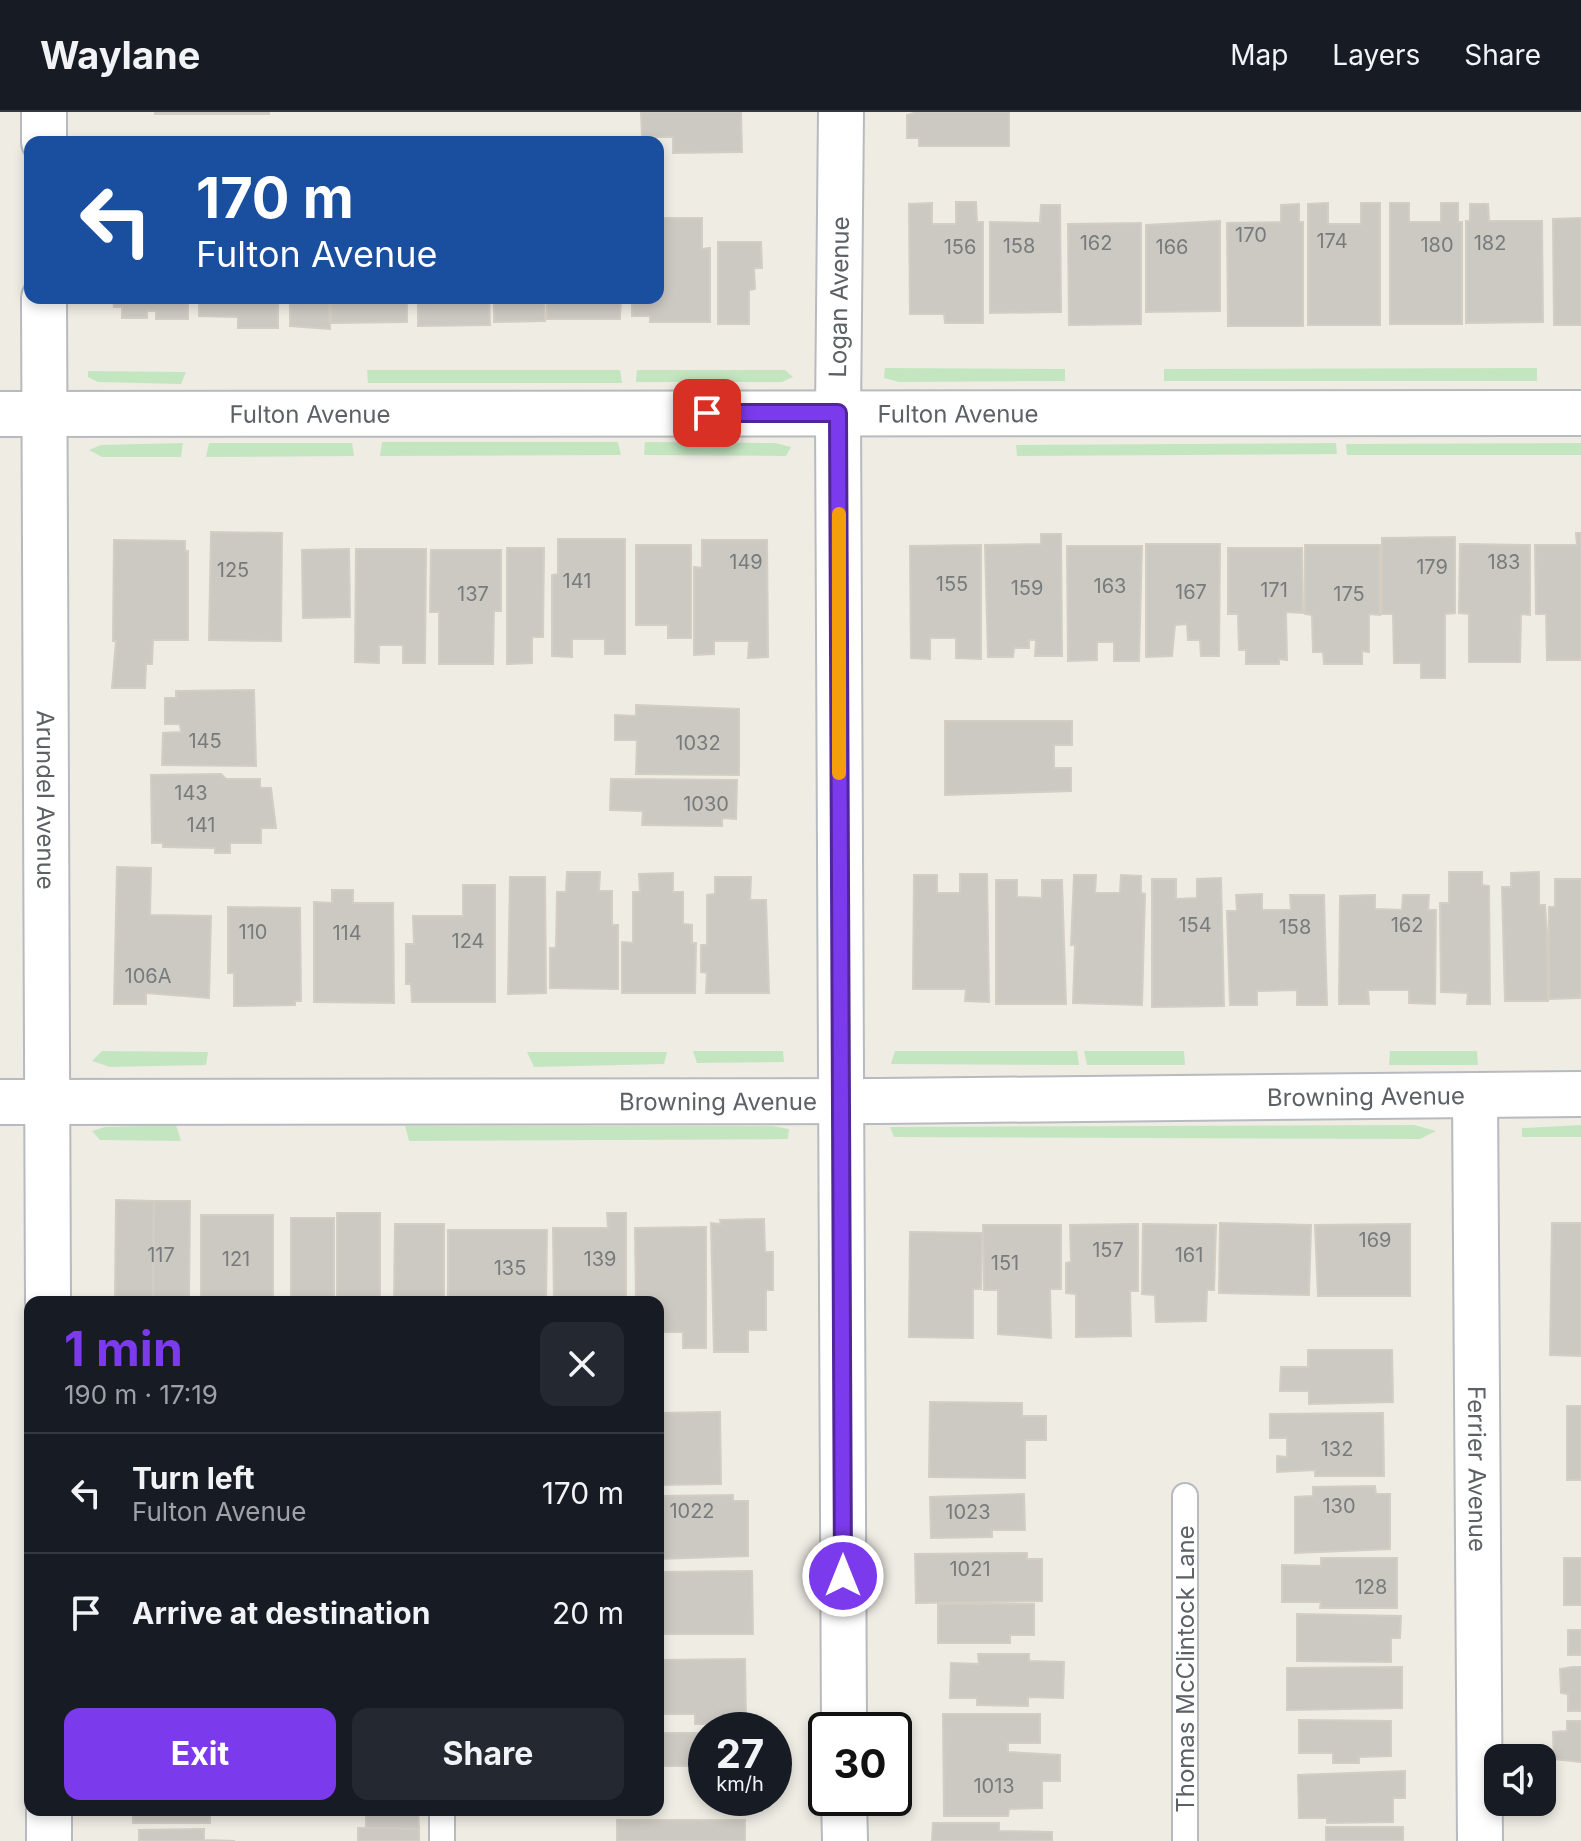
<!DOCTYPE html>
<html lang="en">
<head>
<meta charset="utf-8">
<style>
  :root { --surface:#171b24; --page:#242831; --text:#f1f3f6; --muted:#9ea1a6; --line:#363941; --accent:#7c3aed }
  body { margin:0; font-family:Inter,sans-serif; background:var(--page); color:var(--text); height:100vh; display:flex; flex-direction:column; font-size:30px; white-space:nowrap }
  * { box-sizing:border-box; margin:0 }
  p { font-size:26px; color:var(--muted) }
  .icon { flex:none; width:44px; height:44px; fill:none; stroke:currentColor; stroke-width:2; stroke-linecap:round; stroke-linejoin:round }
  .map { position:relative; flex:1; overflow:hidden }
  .sheet { position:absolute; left:24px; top:1184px; width:640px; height:520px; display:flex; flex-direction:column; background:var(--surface); border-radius:16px; box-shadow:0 4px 12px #0003 }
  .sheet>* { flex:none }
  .guide { position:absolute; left:24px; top:24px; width:640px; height:168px; border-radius:16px; box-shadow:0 4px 12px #0003; background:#1a4fa0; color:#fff; overflow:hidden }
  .controls { position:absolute; left:1484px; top:1632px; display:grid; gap:16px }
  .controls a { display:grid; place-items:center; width:72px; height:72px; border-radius:16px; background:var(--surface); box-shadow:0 4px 12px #0003; font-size:40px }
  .speed { position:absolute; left:688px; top:1600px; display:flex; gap:16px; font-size:40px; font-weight:700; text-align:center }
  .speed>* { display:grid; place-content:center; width:104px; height:104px; border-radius:50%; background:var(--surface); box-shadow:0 4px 12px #0003; line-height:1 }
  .speed small { font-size:20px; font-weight:400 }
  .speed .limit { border:4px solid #111; border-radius:12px; background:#fff; color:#111 }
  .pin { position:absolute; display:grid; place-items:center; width:68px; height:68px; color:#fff; margin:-34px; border-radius:16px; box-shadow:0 4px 12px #0006 }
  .me { position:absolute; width:88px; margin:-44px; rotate:0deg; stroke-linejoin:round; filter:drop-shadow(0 0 6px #0008) }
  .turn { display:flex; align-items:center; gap:28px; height:168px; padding:0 40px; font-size:36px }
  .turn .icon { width:104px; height:104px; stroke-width:2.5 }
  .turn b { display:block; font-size:56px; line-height:68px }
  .round { display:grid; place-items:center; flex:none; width:84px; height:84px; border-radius:16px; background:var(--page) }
  .head { display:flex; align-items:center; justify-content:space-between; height:136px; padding:0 40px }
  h1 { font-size:48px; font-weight:700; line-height:60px; color:var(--accent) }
  .cta { display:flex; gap:16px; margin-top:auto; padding:16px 40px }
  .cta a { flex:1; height:92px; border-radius:16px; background:var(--accent); color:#fff; font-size:32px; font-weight:700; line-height:92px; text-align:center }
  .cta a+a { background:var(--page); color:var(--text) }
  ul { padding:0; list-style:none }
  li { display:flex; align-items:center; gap:24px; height:120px; padding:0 40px; border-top:2px solid var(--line) }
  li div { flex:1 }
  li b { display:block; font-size:30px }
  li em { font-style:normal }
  header { display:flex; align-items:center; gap:48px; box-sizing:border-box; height:112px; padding:0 40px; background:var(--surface); border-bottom:2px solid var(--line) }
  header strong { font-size:38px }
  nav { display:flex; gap:44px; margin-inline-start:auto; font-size:28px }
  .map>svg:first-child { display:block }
  .green { fill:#c3e6c1 }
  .building { fill:#ccc9c3; stroke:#d3cdc3; stroke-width:2 }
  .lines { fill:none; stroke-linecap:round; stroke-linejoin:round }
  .lane-casing { stroke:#b7babe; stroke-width:28 }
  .street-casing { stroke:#b7babe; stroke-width:48 }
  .lane { stroke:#fff; stroke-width:24 }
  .street { stroke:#fff; stroke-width:44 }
  .route-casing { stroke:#51269a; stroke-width:20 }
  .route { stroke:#7c3aed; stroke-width:14 }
  .slow { stroke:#f59e0b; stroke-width:14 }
  .labels { text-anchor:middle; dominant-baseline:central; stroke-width:6; stroke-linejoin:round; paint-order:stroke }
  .number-label { font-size:20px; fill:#787b7c }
  .street-label { font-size:24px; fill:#5c6165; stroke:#fff }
</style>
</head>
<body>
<header>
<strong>Waylane</strong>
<nav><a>Map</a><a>Layers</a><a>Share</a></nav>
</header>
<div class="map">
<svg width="1581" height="1729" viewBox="0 0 1581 1729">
  <rect width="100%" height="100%" fill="#efece4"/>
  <g class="green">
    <polygon points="885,256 1065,257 1065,269 899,270 884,266"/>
    <polygon points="1537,256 1537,269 1164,269 1164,257"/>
    <polygon points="367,258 620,258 622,271 368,271"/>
    <polygon points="637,258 785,258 793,265 782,270 636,270"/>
    <polygon points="88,259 186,260 181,272 98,270 88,265"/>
    <polygon points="382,330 618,330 621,343 380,344"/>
    <polygon points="645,330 775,331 791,335 786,344 644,343"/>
    <polygon points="183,331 181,345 102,345 89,338 101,333"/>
    <polygon points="209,331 352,331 354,344 206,345"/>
    <polygon points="1336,331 1337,342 1017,344 1016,333"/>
    <polygon points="1581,331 1581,343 1347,343 1346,332"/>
    <polygon points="102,939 208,940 206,953 110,955 92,949"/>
    <polygon points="693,939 783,939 784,950 697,951"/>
    <polygon points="895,939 1077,939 1079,953 891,952"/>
    <polygon points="1084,939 1184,939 1185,953 1087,953"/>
    <polygon points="1390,939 1477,939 1478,953 1389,953"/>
    <polygon points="527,940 667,940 664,952 534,955"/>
    <polygon points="176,1013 181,1029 100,1028 92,1019 105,1015"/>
    <polygon points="1414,1013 1436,1019 1420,1027 894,1025 890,1015"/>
    <polygon points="1581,1013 1581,1025 1522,1025 1522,1016"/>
    <polygon points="405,1014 773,1014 789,1017 788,1027 409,1029"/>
  </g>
  <g class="building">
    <rect x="155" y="0" width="114" height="2"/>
    <polygon points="641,0 741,0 742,40 673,41 673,25 642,25"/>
    <polygon points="918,0 1009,0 1009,34 919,34 919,26 907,26 907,3"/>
    <polygon points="956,90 976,90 977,110 983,110 983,211 945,211 944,202 910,202 909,92 932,91 932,112 956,112"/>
    <polygon points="1328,91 1328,112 1361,112 1361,91 1380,91 1380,213 1308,213 1308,92"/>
    <polygon points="1390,91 1409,91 1409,110 1441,110 1441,91 1458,91 1458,110 1462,110 1462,212 1390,212"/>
    <polygon points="1299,92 1299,110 1303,110 1303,214 1228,214 1227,111 1281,110 1281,93"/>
    <polygon points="1470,92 1488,92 1489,109 1542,109 1543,210 1466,211 1466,109 1470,109"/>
    <polygon points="1041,93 1060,93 1061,200 990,201 990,110 1040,111"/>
    <polygon points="658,106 702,106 702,137 710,136 710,210 650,210 650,204 632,204 632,186 658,186"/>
    <polygon points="1581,106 1581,213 1554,213 1553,107"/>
    <polygon points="1220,109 1220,199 1146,200 1146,113"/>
    <polygon points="1141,111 1141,212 1069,213 1068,112"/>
    <polygon points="718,130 761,130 762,156 754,156 755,177 749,178 749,212 718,212"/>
    <polygon points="113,186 188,186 188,207 156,207 156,199 147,199 147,206 122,206 122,195 114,195"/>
    <polygon points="199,186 278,186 278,216 238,216 238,205 199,204"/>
    <polygon points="290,186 329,186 330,217 290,214"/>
    <polygon points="331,186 407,186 407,210 331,211"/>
    <polygon points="418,186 489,186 490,213 418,214"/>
    <polygon points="494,186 544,186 545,209 494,210"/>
    <polygon points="547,186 621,186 620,207 547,207"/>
    <polygon points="211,420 282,421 281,529 209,528"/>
    <polygon points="1576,421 1581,421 1581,548 1547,548 1546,502 1536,502 1535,433 1577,433"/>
    <polygon points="1041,422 1061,422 1062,544 1035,544 1036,528 1029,528 1029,536 1014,536 1013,545 988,545 985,433 1041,432"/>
    <polygon points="1455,425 1455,501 1445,502 1445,566 1421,566 1421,551 1394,551 1393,502 1382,502 1382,426"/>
    <polygon points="558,427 625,427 625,542 605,542 605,527 572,527 572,545 552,544 552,463 558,462"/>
    <polygon points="114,428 185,429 185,439 188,439 188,528 153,528 152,552 146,552 145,576 112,576 116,529 113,529"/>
    <polygon points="702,428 767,428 768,545 748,546 749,529 714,529 714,542 694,543 694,455 702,456"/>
    <polygon points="1146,432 1220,432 1219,544 1201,544 1200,528 1188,528 1187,512 1175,513 1172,544 1146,545"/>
    <polygon points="1460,432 1530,433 1530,503 1521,502 1520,550 1469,550 1469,502 1459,501"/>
    <polygon points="636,433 691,433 691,526 668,526 668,513 636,513"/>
    <polygon points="981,433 981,547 956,546 956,526 930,526 930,547 911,546 910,434"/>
    <polygon points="1305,433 1380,433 1380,503 1369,502 1369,540 1362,539 1362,552 1324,552 1323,540 1313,540 1312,503 1305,502"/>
    <polygon points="1067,434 1142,434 1139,549 1114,549 1114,530 1097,530 1097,548 1068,549"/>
    <polygon points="507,436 544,436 543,525 532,525 532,551 507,552"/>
    <polygon points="1228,436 1302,436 1303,501 1286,500 1287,548 1279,547 1279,552 1246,552 1246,538 1239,538 1238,502 1228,502"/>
    <polygon points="349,437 350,505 303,506 302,438"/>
    <polygon points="356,437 426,437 425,551 403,551 403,533 379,533 379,551 355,550"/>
    <polygon points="431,438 501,438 501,499 494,499 493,552 439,552 439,500 430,500"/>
    <polygon points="254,578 256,654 162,653 163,621 181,620 180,612 165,612 165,586 176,586 176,579"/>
    <polygon points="636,593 739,597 739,663 636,662 637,628 615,628 615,603 636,604"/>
    <polygon points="945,609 1072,609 1072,633 1054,633 1054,656 1071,656 1071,679 945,683"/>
    <polygon points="221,662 226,667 260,667 260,676 271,676 276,716 261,716 261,731 230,731 230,741 215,741 215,736 163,735 163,731 152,731 151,663"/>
    <polygon points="611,667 737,668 736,707 722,706 722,714 642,713 643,699 610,698"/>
    <polygon points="117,755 151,756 150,803 211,804 209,886 146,881 146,892 114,892"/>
    <polygon points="567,760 600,760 599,779 612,779 612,813 618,813 618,877 550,876 550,836 556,836 557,780 566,780"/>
    <polygon points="1449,760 1482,760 1482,773 1489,774 1490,892 1467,892 1468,881 1441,880 1440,791 1449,791"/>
    <polygon points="1539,760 1539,793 1545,793 1547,821 1548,889 1505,889 1502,775 1511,775 1511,761"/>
    <polygon points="673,761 673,780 683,780 683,812 692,813 692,831 696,831 695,881 622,881 622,830 633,831 633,780 640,780 639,762"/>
    <polygon points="960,762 987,762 989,890 965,889 966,877 913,877 914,763 937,763 937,781 960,781"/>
    <polygon points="1074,763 1096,763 1095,781 1120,781 1121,763 1141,764 1141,781 1145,782 1142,893 1073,891 1075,833 1071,833"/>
    <polygon points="510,765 545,765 546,881 508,882"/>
    <polygon points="715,765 751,765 750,788 766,788 769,881 706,881 707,861 701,860 701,833 707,833 707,783 715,782"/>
    <polygon points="1221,766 1224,894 1152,895 1152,767 1176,767 1176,787 1197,786 1197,767"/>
    <polygon points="1555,767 1581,767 1581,886 1549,887 1549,795 1555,795"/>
    <polygon points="996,768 1017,768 1017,785 1042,786 1042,768 1062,768 1066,892 996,892"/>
    <polygon points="463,773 495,773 495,890 412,890 411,872 406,872 406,832 414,832 413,804 463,804"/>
    <polygon points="332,778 353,778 353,791 393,791 394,891 314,890 314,790 332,791"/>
    <polygon points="1262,782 1262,798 1291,798 1290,783 1324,783 1327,893 1297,893 1297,878 1257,879 1257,893 1230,893 1227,799 1237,799 1236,783"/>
    <polygon points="1375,783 1375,797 1402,798 1403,783 1429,783 1428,798 1436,798 1435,892 1409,891 1409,878 1368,878 1369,892 1339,892 1340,784"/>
    <polygon points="228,795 300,796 301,889 295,889 295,893 234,894 234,861 228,861"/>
    <polygon points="116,1088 154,1089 153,1190 115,1190"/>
    <polygon points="154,1089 190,1089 189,1190 153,1190"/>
    <rect x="337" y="1101" width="43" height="89"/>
    <polygon points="607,1101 626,1101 626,1190 554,1190 553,1116 608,1116"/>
    <rect x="201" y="1103" width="72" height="87"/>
    <rect x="291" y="1106" width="43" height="84"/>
    <polygon points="764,1107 765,1140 773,1140 773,1178 766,1178 766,1218 748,1218 748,1240 714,1240 711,1111 721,1112 720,1108"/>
    <polygon points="1220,1111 1311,1113 1309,1183 1219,1181"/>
    <polygon points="1552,1111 1581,1111 1581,1244 1550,1243"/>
    <polygon points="395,1112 444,1112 444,1190 394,1190"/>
    <polygon points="1138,1112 1138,1179 1130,1179 1131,1224 1076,1225 1076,1182 1066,1181 1066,1151 1071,1150 1070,1113"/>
    <polygon points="1143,1112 1216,1113 1214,1178 1207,1178 1206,1209 1156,1210 1155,1183 1142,1182"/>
    <polygon points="1410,1112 1410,1184 1318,1184 1315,1113"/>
    <polygon points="983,1113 1061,1113 1061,1177 1050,1177 1051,1226 998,1222 998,1178 984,1178"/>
    <polygon points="706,1115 706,1236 683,1236 683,1220 663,1220 663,1235 658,1235 658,1190 636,1190 635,1116"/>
    <polygon points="448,1118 547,1118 546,1190 448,1190"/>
    <polygon points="910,1120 982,1121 981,1177 973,1177 973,1226 909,1225"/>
    <polygon points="1308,1238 1392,1238 1393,1290 1309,1292 1309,1279 1280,1279 1281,1255 1308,1255"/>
    <polygon points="930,1290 1022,1291 1022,1304 1046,1304 1046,1328 1025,1328 1025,1366 929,1365"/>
    <rect x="1567" y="1294" width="14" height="74"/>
    <polygon points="720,1300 721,1372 658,1373 658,1301"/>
    <polygon points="1383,1301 1384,1364 1315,1364 1315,1358 1277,1360 1277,1344 1287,1345 1287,1326 1270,1326 1270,1302"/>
    <polygon points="1375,1374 1376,1382 1390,1382 1390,1437 1295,1441 1295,1385 1313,1384 1313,1375"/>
    <polygon points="1024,1382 1025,1418 992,1418 992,1425 931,1426 930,1385"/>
    <polygon points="733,1383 733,1389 748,1389 748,1444 658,1447 658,1384"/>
    <polygon points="1027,1441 1027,1447 1042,1447 1042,1489 916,1491 915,1442"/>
    <polygon points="1321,1446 1397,1446 1397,1496 1320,1496 1321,1490 1282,1490 1282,1453 1321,1454"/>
    <rect x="1564" y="1446" width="17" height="47"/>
    <polygon points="752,1459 753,1522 658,1522 658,1460"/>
    <polygon points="938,1492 1034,1492 1034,1523 1010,1523 1010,1531 938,1531"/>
    <polygon points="1297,1502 1401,1504 1400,1526 1391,1526 1391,1550 1297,1549"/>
    <rect x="1568" y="1518" width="13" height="25"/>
    <polygon points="978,1542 1029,1542 1029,1549 1064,1550 1063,1586 1028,1585 1028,1594 977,1593 977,1586 950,1586 951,1551 979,1552"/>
    <polygon points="745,1547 746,1612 695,1612 695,1602 658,1602 658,1548"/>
    <polygon points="1402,1555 1402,1596 1287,1598 1287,1556"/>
    <polygon points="1572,1555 1581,1555 1581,1599 1568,1599 1568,1582 1561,1581 1560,1557"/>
    <polygon points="943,1602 1040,1602 1040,1631 1008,1631 1008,1640 1060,1643 1060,1669 1042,1669 1042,1696 1009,1697 1008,1704 944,1704"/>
    <polygon points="1299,1608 1391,1609 1391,1644 1359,1645 1359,1651 1333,1651 1333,1641 1299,1641"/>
    <polygon points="1567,1609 1581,1609 1581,1650 1554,1647 1553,1620 1567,1619"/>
    <rect x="658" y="1621" width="48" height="33"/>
    <polygon points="1405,1659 1405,1686 1393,1686 1393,1710 1327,1711 1327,1706 1299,1706 1298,1663"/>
    <polygon points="133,1698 266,1698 267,1703 210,1703 210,1711 133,1711"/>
    <polygon points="366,1698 418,1698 419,1717 366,1716"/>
    <rect x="617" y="1708" width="128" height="21"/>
    <polygon points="933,1711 999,1711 999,1719 1052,1720 1052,1729 932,1729"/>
    <rect x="1326" y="1715" width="77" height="14"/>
    <polygon points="358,1716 419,1717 419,1729 358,1729"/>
    <polygon points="204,1717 204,1728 235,1729 139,1729 139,1718"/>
  </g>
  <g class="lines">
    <defs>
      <g id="lane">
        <polyline points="1185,1384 1185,1729"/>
        <polyline points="442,1698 442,1729"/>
      </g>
      <g id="street">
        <polyline points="841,0 838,301 844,1618"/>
        <polyline points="44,30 44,0"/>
        <path id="s1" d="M44,186L48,1190"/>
        <path id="s2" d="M0,302L1581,301"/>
        <path id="s3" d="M1475,983L1480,1729"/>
        <path id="s4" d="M0,990L880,989L1581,982"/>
        <polyline points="844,1686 845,1729"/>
        <polyline points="49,1698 49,1729"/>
      </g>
    </defs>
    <use href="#lane" class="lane-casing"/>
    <use href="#street" class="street-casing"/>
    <use href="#lane" class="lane"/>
    <use href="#street" class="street"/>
  </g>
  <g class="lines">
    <defs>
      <polyline id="route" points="707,301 838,301 843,1464"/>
    </defs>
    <use href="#route" class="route-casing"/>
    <use href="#route" class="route"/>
    <polyline class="slow" points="839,402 839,661"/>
  </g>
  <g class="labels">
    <g class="number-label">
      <text x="1251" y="123">170</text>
      <text x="1332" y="129">174</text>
      <text x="1096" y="131">162</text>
      <text x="1490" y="131">182</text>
      <text x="1437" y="133">180</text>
      <text x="1019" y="134">158</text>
      <text x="960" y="135">156</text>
      <text x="1172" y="135">166</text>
      <text x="746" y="450">149</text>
      <text x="1504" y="450">183</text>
      <text x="1432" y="455">179</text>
      <text x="233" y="458">125</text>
      <text x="577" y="469">141</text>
      <text x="952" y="472">155</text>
      <text x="1110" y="474">163</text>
      <text x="1027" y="476">159</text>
      <text x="1274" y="478">171</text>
      <text x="1191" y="480">167</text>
      <text x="473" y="482">137</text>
      <text x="1349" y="482">175</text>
      <text x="205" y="629">145</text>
      <text x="698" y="631">1032</text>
      <text x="191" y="681">143</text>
      <text x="706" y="692">1030</text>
      <text x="201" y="713">141</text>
      <text x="1195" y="813">154</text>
      <text x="1407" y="813">162</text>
      <text x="1295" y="815">158</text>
      <text x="253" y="820">110</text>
      <text x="347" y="821">114</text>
      <text x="468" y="829">124</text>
      <text x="148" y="864">106A</text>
      <text x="1375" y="1128">169</text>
      <text x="1108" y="1138">157</text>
      <text x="161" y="1143">117</text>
      <text x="1189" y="1143">161</text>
      <text x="236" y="1147">121</text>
      <text x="600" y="1147">139</text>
      <text x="1005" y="1151">151</text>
      <text x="510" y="1156">135</text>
      <text x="1337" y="1337">132</text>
      <text x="1339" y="1394">130</text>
      <text x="692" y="1399">1022</text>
      <text x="968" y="1400">1023</text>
      <text x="970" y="1457">1021</text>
      <text x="1371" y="1475">128</text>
      <text x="994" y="1674">1013</text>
    </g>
    <g class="street-label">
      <text transform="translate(839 185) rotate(-89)">Logan Avenue</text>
      <text stroke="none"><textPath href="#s2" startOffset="958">Fulton Avenue</textPath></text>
      <text stroke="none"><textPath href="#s2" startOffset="310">Fulton Avenue</textPath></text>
      <text stroke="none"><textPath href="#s1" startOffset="502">Arundel Avenue</textPath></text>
      <text stroke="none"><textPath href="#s4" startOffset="1366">Browning Avenue</textPath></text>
      <text stroke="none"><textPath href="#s4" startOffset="718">Browning Avenue</textPath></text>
      <text stroke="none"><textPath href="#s3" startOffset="374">Ferrier Avenue</textPath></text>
      <text transform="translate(1185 1557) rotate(-90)">Thomas McClintock Lane</text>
    </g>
  </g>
</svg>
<div class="controls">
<a><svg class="icon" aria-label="sound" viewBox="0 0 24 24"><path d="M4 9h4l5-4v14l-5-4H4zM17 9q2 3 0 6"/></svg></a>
</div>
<div class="speed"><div>27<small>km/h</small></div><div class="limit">30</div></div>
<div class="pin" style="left:707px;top:301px;background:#d93025"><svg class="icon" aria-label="arrive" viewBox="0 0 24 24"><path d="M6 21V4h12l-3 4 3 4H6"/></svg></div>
<svg class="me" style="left:843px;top:1464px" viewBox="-20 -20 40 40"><circle r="17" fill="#7c3aed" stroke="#fff" stroke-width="3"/><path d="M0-11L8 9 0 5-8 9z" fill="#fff"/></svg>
<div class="guide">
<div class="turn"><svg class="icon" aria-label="left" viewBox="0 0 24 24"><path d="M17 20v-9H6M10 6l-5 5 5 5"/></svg><div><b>170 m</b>Fulton Avenue</div></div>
</div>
<section class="sheet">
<div class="head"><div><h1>1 min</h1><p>190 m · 17:19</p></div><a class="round"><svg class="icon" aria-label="close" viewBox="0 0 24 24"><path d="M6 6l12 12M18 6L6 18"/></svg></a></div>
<ul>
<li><svg class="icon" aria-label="left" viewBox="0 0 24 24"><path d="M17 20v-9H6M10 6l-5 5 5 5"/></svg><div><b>Turn left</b><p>Fulton Avenue</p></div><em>170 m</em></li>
<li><svg class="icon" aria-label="arrive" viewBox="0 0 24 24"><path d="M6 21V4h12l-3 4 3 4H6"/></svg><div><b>Arrive at destination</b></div><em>20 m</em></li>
</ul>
<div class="cta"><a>Exit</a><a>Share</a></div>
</section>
</div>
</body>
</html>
